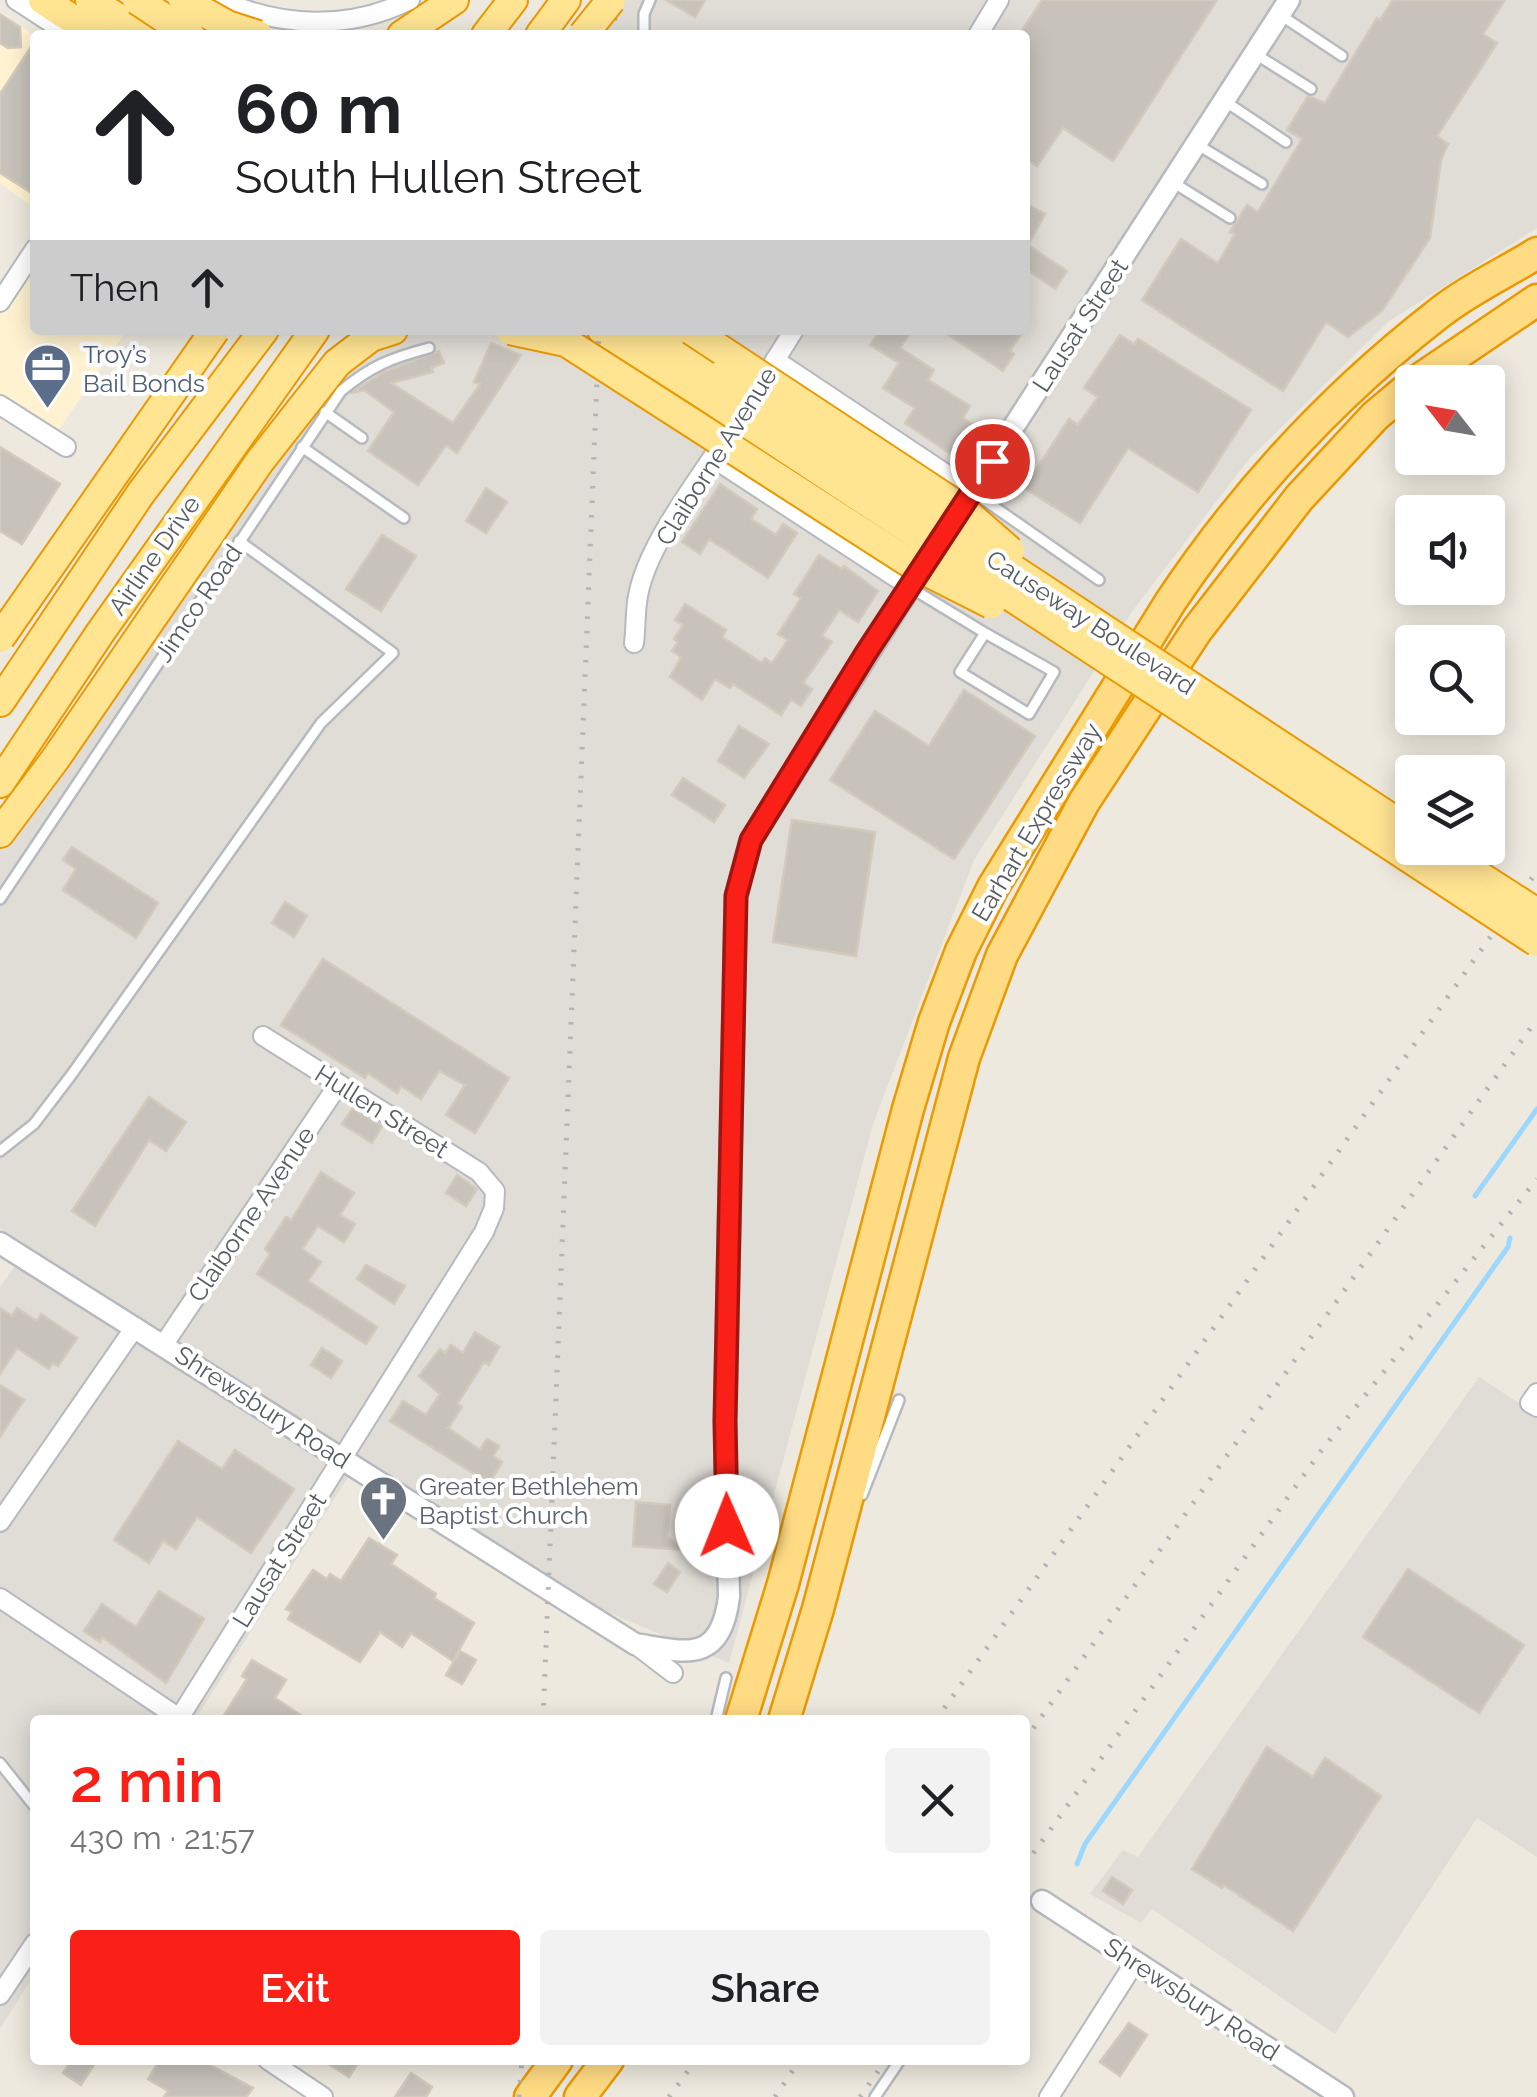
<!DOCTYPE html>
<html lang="en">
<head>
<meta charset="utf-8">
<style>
  :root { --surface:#fff; --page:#f2f2f2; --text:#202124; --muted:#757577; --accent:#fa2017 }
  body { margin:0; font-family:Raleway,sans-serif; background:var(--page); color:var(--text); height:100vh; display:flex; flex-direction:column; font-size:38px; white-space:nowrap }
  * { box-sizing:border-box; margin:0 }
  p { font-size:32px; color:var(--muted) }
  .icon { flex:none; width:55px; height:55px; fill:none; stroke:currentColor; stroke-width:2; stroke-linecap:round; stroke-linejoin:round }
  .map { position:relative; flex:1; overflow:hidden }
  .sheet { position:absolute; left:30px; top:1715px; width:1000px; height:350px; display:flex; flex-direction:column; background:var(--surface); border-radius:10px; box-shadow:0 5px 25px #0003 }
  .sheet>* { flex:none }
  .banner { position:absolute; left:30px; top:30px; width:1000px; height:305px; border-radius:10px; box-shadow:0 5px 25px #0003; background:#fff; color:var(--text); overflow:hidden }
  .needle { width:65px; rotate:301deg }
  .fabs { position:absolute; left:1395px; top:365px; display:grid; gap:20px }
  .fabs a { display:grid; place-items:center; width:110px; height:110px; border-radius:10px; background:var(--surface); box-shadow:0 5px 25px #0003; font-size:50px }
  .pin { position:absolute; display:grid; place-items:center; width:85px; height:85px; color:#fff; margin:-42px; border:5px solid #fff; border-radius:50%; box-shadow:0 2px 10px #0007 }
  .me { position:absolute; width:110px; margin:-55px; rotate:359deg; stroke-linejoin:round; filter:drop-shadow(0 0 8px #0008) }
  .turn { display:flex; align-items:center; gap:35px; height:210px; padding:0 40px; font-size:45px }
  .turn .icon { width:130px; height:130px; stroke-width:2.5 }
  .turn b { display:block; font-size:70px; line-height:85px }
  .then { display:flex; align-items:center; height:95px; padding:0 40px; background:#0003; gap:20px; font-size:38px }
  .round { display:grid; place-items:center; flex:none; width:105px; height:105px; border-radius:10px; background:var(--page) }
  .head { display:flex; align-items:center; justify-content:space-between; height:170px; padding:0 40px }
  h1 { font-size:60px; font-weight:600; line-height:75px; color:var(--accent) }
  .action { display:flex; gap:20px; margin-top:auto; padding:20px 40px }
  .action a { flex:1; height:115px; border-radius:10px; background:var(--accent); color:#fff; font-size:40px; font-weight:600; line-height:115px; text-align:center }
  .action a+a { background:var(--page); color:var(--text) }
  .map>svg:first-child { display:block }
  .commercial { fill:#fff2d1 }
  .industrial { fill:#e0dcd6 }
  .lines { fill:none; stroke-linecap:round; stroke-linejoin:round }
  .stream { stroke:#9cd7ff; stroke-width:5 }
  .building { fill:#c7c3bb; stroke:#d2cabc; stroke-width:2.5 }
  .service-casing { stroke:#b6babf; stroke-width:14 }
  .minor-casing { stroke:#b6babf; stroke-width:22 }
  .tertiary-casing { stroke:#b6babf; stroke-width:25 }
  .trunk-casing { stroke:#eb9900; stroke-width:32 }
  .motorway-casing { stroke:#eb9900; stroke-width:35 }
  .service { stroke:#fff; stroke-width:9 }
  .minor { stroke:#fff; stroke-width:18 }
  .tertiary { stroke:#fff; stroke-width:20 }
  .trunk { stroke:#ffe492; stroke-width:28 }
  .motorway { stroke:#ffdb83; stroke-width:30 }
  .rail { stroke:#b3b4b4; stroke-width:5; stroke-dasharray:2.5 12; stroke-linecap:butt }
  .trunk-bridge-casing { stroke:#eb9900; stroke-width:32; stroke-linecap:butt }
  .trunk-bridge { stroke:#ffe492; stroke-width:28 }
  .route-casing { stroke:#a2150f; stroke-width:25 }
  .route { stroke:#fa2017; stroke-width:18 }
  .labels { text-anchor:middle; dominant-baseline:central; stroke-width:8; stroke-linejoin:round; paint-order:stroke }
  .street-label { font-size:25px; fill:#575c61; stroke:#fff }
  .service-label { font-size:25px; fill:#4e5e75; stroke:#fff; text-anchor:start }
  .worship-label { font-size:25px; fill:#5b616d; stroke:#fff; text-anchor:start }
</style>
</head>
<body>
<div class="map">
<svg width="1537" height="2097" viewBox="0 0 1537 2097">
  <rect width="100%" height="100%" fill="#ede9de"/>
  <g class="commercial">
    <polygon points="0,11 35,36 35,209 0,183"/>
    <polygon points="27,273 35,278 35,330 118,330 124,334 56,434 0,398 0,314"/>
  </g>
  <g class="industrial">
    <polygon points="601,0 1537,0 1537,228 1389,321 1249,459 1133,610 974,860 873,1124 729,1663 529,1579 348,1477 195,1720 35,1720 35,1973 0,2029 0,1287 28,1248 0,1228 0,846 354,330 1025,330 1025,35 575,35"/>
    <polygon points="1479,1377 1537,1415 1537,1857 1477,1818 1335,2034 1152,1909 1141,1923 1090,1894 1123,1850 1138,1857"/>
  </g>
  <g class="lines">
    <g class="stream">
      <polyline points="1475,1196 1537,1109"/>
      <polyline points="1077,1864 1085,1844 1508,1247 1510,1238"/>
    </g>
  </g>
  <g class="building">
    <polygon points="666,0 705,0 695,17"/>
    <polygon points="1042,0 1217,0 1113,161 1063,128 1037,166 1025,158 1025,35 1019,35"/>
    <polygon points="1393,0 1505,0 1483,34 1497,43 1437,136 1448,144 1441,160 1430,238 1382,311 1348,337 1326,322 1283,391 1142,300 1181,239 1218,263 1235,234 1230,232 1247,205 1258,212 1302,139 1287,130 1308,96 1325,103 1377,18 1380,20"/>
    <polygon points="0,14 20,27 21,47 8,48 0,43"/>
    <polygon points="35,41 35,195 0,173 0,94"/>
    <polygon points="1025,203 1045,214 1028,245 1067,271 1055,289 1025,268"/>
    <polygon points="880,330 912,330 900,348 934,370 928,380 970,406 963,418 984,432 964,463 905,423 915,408 883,388 899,363 870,345"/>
    <polygon points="941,330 1024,330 1010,351 1014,354 1003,371"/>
    <polygon points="1120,335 1134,344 1138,339 1251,410 1198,492 1128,448 1080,523 1024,488 1069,419 1078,425 1098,397 1084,388"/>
    <polygon points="491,343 521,355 457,453 446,445 418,485 368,451 394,412 364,390 351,393 385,371 439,351 444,363 431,368 433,372 391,383 453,423 480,384 474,382"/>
    <polygon points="0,447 60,484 22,544 0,531"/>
    <polygon points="720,484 757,509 751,519 776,535 783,524 797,533 768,578 709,539 700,554 682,542"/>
    <polygon points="486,488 507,502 486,533 466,521"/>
    <polygon points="382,535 416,556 381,611 346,589"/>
    <polygon points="819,555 842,569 844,566 878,591 858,622 839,610 822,636 832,642 803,683 812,689 801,706 791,700 781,715 733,684 730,688 715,679 702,700 670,677 681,657 672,651 678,642 674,639 683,625 675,620 685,604 726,630 722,637 762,663 765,658 772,663 788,640 778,634 801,598 794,594"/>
    <polygon points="964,690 1035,736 954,859 830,780 875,711 929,746"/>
    <polygon points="739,726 769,744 744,778 718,761"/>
    <polygon points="683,778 725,805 714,822 672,795"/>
    <polygon points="792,820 875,832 856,956 773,942"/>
    <polygon points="72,847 158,903 136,938 63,890 76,869 63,860"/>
    <polygon points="285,902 307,916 294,937 272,923"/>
    <polygon points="323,959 509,1078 475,1133 446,1115 465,1085 439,1071 421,1099 401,1086 397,1093 368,1073 365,1078 281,1025"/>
    <polygon points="149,1097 186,1122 166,1151 149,1140 95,1226 72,1211"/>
    <polygon points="353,1108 382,1126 372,1143 342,1124"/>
    <polygon points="321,1172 354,1193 340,1215 355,1224 344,1242 318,1226 302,1249 321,1262 308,1281 377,1327 366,1344 257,1274 270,1254 265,1249 286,1217 291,1220 294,1216"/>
    <polygon points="457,1175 477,1189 466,1206 446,1193"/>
    <polygon points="366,1265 405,1286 394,1304 357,1279"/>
    <polygon points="0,1308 12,1316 17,1308 37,1321 41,1314 77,1338 58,1366 53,1363 49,1369 17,1348 0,1374"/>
    <polygon points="475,1332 499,1347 489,1365 484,1362 457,1404 462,1407 448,1428 480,1450 487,1439 499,1446 493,1456 502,1462 489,1483 390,1421 403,1401 426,1415 440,1394 419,1376 440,1349 445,1353 451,1345 463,1353"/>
    <polygon points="322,1348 342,1361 331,1378 311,1365"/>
    <polygon points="0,1385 24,1400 0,1437"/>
    <polygon points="178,1441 222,1469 235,1450 294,1489 251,1553 197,1517 176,1549 163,1541 149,1563 114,1540"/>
    <polygon points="636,1502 670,1505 667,1537 687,1550 633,1546"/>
    <polygon points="369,1538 397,1555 391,1564 436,1594 434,1598 474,1623 453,1661 411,1633 402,1647 380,1632 360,1662 288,1619 292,1612 286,1609 313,1570 327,1579 330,1574 341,1581"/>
    <polygon points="668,1563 680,1572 667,1592 654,1584"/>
    <polygon points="1408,1569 1524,1645 1479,1713 1363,1637"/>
    <polygon points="159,1591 204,1619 166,1683 102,1637 100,1642 84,1631 102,1604 136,1627"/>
    <polygon points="460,1651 476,1660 462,1684 446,1675"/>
    <polygon points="252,1660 286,1680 275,1698 308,1720 221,1720 247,1679 242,1676"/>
    <polygon points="1267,1747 1313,1777 1325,1758 1381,1796 1293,1931 1224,1885 1222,1888 1192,1869"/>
    <polygon points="1112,1877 1132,1890 1123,1904 1103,1891"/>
    <polygon points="1129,2023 1147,2035 1120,2076 1100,2062"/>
    <polygon points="72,2060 97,2060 81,2085 63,2073"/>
    <polygon points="160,2060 213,2060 210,2065 253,2088 246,2097 164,2097 168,2091 148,2079"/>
    <polygon points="322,2060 360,2060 349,2077"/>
    <polygon points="411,2073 432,2087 426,2097 395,2097"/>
  </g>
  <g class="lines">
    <defs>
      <g id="service">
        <polyline points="1282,16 1342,56"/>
        <polyline points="644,35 644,14 650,0"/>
        <polyline points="1257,55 1311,89"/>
        <polyline points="1226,102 1286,142"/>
        <polyline points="1198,145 1262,184"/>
        <polyline points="1174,183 1230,218"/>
        <polyline points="325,412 362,438"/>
        <polyline points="302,447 404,518"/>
        <polyline points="973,492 1099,580"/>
        <polyline points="911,588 985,633 960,672 1029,714 1054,672 985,633"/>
        <path d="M0,899L341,391C371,366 391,358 429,348"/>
        <polyline points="0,1151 34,1124 72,1074 321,723 393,653 239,541"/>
        <polyline points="862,1495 899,1400"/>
        <polyline points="716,1720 726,1678"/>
        <polyline points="0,1763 35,1807"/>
        <polyline points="875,2097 900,2060"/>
      </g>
      <g id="minor">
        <polyline points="16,0 70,35"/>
        <path d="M221,0C282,28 350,30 410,0"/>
        <polyline points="978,35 999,0"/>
        <polyline points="0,302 35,249"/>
        <polyline points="775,360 973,492"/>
        <polyline points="759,386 794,330"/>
        <polyline points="0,405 66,447"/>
        <polyline points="713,458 909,586"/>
        <path d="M634,643C636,628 635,611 638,596C647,545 698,481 726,437"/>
        <polyline points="164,1344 338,1085"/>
        <polyline points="1537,1393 1530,1403 1537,1407"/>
        <polyline points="0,1522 135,1327"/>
        <polyline points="0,1598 182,1720"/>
        <polyline points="635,1644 673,1673"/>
        <polyline points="178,1720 484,1232 494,1208 495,1191 479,1172 263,1036"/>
        <polyline points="0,1995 35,1943"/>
        <polyline points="268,2060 323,2097"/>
        <polyline points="1049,2097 1135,1962"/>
      </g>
      <g id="tertiary">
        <polyline points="954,519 1289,0"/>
        <path d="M0,1243L635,1644C686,1652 720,1665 729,1597L725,1421L736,896L751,840L927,560"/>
        <polyline points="1042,1901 1343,2097"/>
      </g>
      <g id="trunk">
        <polyline points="43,0 97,35"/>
        <polyline points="90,0 144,35"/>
        <polyline points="402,35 454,0"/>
        <polyline points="486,35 513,0"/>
        <polyline points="540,35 566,0"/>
        <polyline points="602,330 706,396"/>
        <polyline points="646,330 720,376"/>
        <polyline points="0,702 141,493 264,330"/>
        <polyline points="0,783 100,633 315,330"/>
        <polyline points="0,833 56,758 260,461 337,363 371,337 393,330"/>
      </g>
      <g id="motorway">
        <polyline points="1416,382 1537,300"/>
        <path d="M741,1720L783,1584L908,1109L934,1022L961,951L993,887L1171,601C1244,492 1335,394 1438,314C1468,290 1505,273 1537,253"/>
        <polyline points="784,1720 818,1609 964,1058 1002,955 1084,802 1197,630 1299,498 1375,416 1412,385"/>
        <polyline points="530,2097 557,2060"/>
        <polyline points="580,2097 608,2060"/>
      </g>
    </defs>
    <use href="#service" class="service-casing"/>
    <use href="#minor" class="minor-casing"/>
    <use href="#tertiary" class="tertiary-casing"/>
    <use href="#trunk" class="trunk-casing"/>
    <use href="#motorway" class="motorway-casing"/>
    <use href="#service" class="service"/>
    <use href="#minor" class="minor"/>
    <use href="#tertiary" class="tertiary"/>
    <use href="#trunk" class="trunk"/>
    <use href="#motorway" class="motorway"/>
    <g class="rail">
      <polyline points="614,35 616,0"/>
      <polyline points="543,1720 599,330"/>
      <polyline points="936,1720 1537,871"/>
      <polyline points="1025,1740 1537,1019"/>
      <polyline points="1025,1865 1321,1451 1537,1179"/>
      <polyline points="519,2097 522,2060"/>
      <polyline points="669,2097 696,2060"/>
      <polyline points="775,2097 800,2060"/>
      <polyline points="860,2097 886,2060"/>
    </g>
    <defs>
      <g id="trunk-bridge">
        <polyline points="137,0 190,35"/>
        <polyline points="183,0 227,25 258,35"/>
        <polyline points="583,35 611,0"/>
        <polyline points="510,330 566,342 910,563 991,604"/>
        <polyline points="691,330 961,508 1010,551"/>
        <polyline points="720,376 1412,832"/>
        <polyline points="706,396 1537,942"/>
        <polyline points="0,638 215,330"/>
        <polyline points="1436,848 1537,913"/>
      </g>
    </defs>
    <use href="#trunk-bridge" class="trunk-bridge-casing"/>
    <use href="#trunk-bridge" class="trunk-bridge"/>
  </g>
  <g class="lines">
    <defs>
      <polyline id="route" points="727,1526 725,1421 736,896 751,840 866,653 992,461"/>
    </defs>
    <use href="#route" class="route-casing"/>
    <use href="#route" class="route"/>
  </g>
  <defs>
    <symbol id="office-pin" viewBox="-11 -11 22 30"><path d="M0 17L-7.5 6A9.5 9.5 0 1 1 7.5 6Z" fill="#5c6f8a" stroke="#fff"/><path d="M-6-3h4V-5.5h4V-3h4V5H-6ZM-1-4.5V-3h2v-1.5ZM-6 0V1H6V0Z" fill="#fff"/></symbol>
    <symbol id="church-pin" viewBox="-11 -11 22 30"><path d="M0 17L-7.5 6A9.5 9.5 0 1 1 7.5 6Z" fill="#6b7280" stroke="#fff"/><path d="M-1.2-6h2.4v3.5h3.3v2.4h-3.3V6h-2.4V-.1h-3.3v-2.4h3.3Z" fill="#fff"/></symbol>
  </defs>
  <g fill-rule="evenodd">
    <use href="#office-pin" x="20" y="340" width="55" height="75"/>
    <use href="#church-pin" x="356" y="1472" width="55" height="75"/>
  </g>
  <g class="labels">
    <g class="street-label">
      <text transform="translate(1080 325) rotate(-57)">Lausat Street</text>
      <text transform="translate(716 456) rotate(-58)">Claiborne Avenue</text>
      <text transform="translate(154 555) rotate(-55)">Airline Drive</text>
      <text transform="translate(198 603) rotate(-56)">Jimco Road</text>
      <text transform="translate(1091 622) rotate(33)">Causeway Boulevard</text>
      <text transform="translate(1036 822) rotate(-59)">Earhart Expressway</text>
      <text transform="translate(382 1111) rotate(32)">Hullen Street</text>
      <text transform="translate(251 1214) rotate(-56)">Claiborne Avenue</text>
      <text transform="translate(263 1407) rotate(33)">Shrewsbury Road</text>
      <text transform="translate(279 1560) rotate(-58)">Lausat Street</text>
      <text transform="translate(1192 1999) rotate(33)">Shrewsbury Road</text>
    </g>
    <g class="service-label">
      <text x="83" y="354">Troy’s<tspan x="83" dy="29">Bail Bonds</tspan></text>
    </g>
    <g class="worship-label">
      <text x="419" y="1486">Greater Bethlehem<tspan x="419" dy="29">Baptist Church</tspan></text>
    </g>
  </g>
</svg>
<div class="fabs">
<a><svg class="needle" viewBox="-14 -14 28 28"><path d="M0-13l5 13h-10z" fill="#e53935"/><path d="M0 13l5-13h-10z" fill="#757577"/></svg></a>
<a><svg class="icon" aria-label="sound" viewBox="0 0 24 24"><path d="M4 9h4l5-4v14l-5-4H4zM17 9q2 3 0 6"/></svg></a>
<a><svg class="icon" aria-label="search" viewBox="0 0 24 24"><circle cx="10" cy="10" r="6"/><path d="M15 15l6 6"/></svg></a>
<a><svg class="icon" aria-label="layers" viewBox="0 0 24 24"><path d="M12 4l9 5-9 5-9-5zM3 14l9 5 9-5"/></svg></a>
</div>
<div class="pin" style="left:992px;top:461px;background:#d93025"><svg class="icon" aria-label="arrive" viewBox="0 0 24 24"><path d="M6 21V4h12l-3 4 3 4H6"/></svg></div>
<svg class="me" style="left:727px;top:1526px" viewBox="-20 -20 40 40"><circle r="19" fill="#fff"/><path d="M0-13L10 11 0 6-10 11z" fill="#fa2017"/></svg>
<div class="banner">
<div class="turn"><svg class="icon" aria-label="ahead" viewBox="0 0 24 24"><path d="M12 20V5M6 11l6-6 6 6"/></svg><div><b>60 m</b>South Hullen Street</div></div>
<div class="then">Then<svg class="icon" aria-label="ahead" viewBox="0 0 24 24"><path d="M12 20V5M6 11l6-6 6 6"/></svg></div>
</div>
<section class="sheet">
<div class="head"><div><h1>2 min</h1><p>430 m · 21:57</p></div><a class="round"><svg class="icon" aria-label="close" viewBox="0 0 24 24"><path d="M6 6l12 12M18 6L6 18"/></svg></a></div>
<div class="action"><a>Exit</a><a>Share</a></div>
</section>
</div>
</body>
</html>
